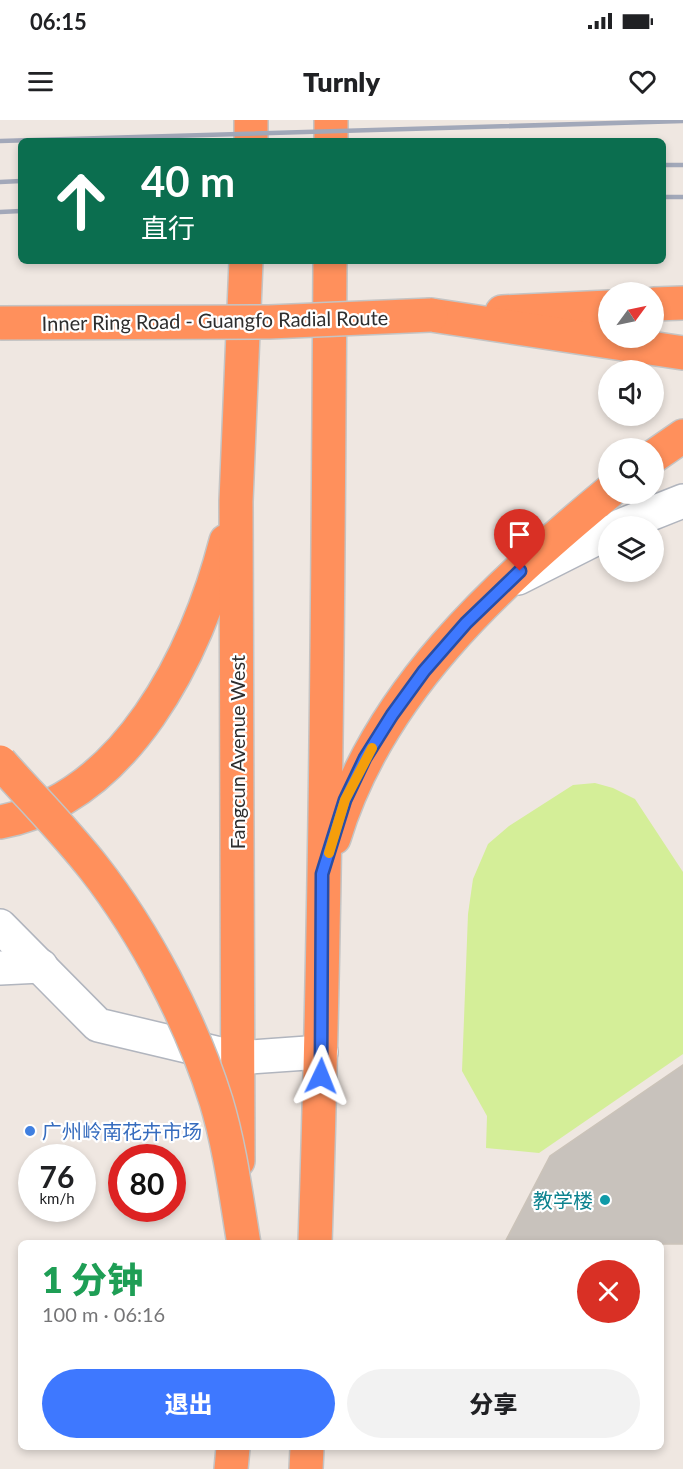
<!DOCTYPE html>
<html lang="zh">
<head>
<meta charset="utf-8">
<style>
  :root { --surface:#fff; --page:#f2f2f2; --text:#202124; --muted:#757577; --accent:#3e78ff }
  body { margin:0; font-family:Lato,"Noto Sans SC",sans-serif; background:var(--page); color:var(--text); height:100vh; display:flex; flex-direction:column; font-size:22px; white-space:nowrap }
  * { box-sizing:border-box; margin:0 }
  p { font-size:20px; color:var(--muted) }
  .icon { flex:none; width:33px; height:33px; fill:none; stroke:currentColor; stroke-width:2; stroke-linecap:round; stroke-linejoin:round }
  .map { position:relative; flex:1; overflow:hidden }
  .sheet { position:absolute; left:18px; top:1120px; width:646px; height:210px; display:flex; flex-direction:column; background:var(--surface); border-radius:9px; box-shadow:0 3px 9px #0003 }
  .sheet>* { flex:none }
  .guide { position:absolute; left:18px; top:18px; width:648px; height:126px; border-radius:9px; box-shadow:0 3px 9px #0003; background:#0b6e4f; color:#fff; overflow:hidden }
  .needle { width:39px; rotate:57deg }
  .controls { position:absolute; left:598px; top:162px; display:grid; gap:12px }
  .controls a { display:grid; place-items:center; width:66px; height:66px; border-radius:50%; background:var(--surface); box-shadow:0 3px 9px #0003; font-size:30px }
  .speed { position:absolute; left:18px; top:1024px; display:flex; gap:12px; font-size:30px; font-weight:700; text-align:center }
  .speed>* { display:grid; place-content:center; width:78px; height:78px; border-radius:50%; background:var(--surface); box-shadow:0 3px 9px #0003; line-height:1 }
  .speed small { font-size:15px; font-weight:400 }
  .speed .limit { border:9px solid #d22; background:#fff; color:#111 }
  .pin { position:absolute; display:grid; place-items:center; width:51px; height:51px; color:#fff; margin:-62px -26px; border-radius:50% 50% 50% 0; rotate:-45deg; box-shadow:0 0 6px #0007 }
  .pin .icon { rotate:45deg }
  .me { position:absolute; width:66px; margin:-33px; rotate:2deg; stroke-linejoin:round; filter:drop-shadow(0 0 4px #0008) }
  .turn { display:flex; align-items:center; gap:21px; height:126px; padding:0 24px; font-size:27px }
  .turn .icon { width:78px; height:78px; stroke-width:2.5 }
  .turn b { display:block; font-size:42px; line-height:51px }
  .round { display:grid; place-items:center; flex:none; width:63px; height:63px; border-radius:32px; background:var(--page) }
  .overview { display:flex; align-items:center; justify-content:space-between; height:102px; padding:0 24px }
  h1 { font-size:36px; font-weight:800; line-height:45px; color:#1e9e55 }
  .action { display:flex; gap:12px; margin-top:auto; padding:12px 24px }
  .action a { flex:1; height:69px; border-radius:36px; background:var(--accent); color:#fff; font-size:24px; font-weight:800; line-height:69px; text-align:center }
  .action a+a { background:var(--page); color:var(--text) }
  .status { display:flex; justify-content:space-between; align-items:center; height:42px; padding:0 30px; background:var(--surface); direction:ltr }
  .status svg { height:16px; fill:currentColor }
  header { display:flex; justify-content:space-between; align-items:center; height:78px; padding:0 24px; background:var(--surface); font-size:27px; font-weight:800 }
  .map>svg:first-child { display:block }
  .pitch { fill:#d4ee98 }
  .building { fill:#c8c2bc; stroke:#cbc3b9; stroke-width:1.5 }
  .lines { fill:none; stroke-linecap:round; stroke-linejoin:round }
  .minor-casing { stroke:#b1b5be; stroke-width:36 }
  .highway-casing { stroke:#c4c4c4; stroke-width:36 }
  .minor { stroke:#fff; stroke-width:33 }
  .highway { stroke:#ff905c; stroke-width:33 }
  .rail { stroke:#a2a8b9; stroke-width:4.5 }
  .highway-bridge-casing { stroke:#c4c4c4; stroke-width:36; stroke-linecap:butt }
  .highway-bridge { stroke:#ff905c; stroke-width:33 }
  .route-casing { stroke:#284ea6; stroke-width:15 }
  .route { stroke:#3e78ff; stroke-width:10 }
  .slow { stroke:#f59e0b; stroke-width:10 }
  .shop-dot { fill:#3f7fe0; stroke:#fff; stroke-width:2 }
  .culture-dot { fill:#0f9aa8; stroke:#fff; stroke-width:2 }
  .labels { text-anchor:middle; dominant-baseline:central; stroke-width:4.5; stroke-linejoin:round; paint-order:stroke }
  .street-label { font-size:20px; fill:#2e2e2e; stroke:#fff }
  .shop-label { font-size:20px; fill:#366cbe; stroke:#fff; text-anchor:start }
  .culture-label { font-size:20px; fill:#0d838f; stroke:#fff; text-anchor:end }
</style>
</head>
<body>
<div class="status"><b>06:15</b><svg viewBox="0 0 49 12"><path d="M0 12V9h3v3zM5 12V6h3v6zM10 12V3h3v9zM15 12V0h3v12zM26 1h20v11H26zM47 4h2v5h-2z"/></svg></div>
<header><svg class="icon" aria-label="menu" viewBox="0 0 24 24"><path d="M4 6h16M4 12h16M4 18h16"/></svg>Turnly<svg class="icon" aria-label="heart" viewBox="0 0 24 24"><path d="M12 20l-8-8c-3-5 5-10 8-4 3-6 11-1 8 4z"/></svg></header>
<div class="map">
<svg width="683" height="1349" viewBox="0 0 683 1349">
  <rect width="100%" height="100%" fill="#efe7e1"/>
  <polygon class="pitch" points="595,663 613,668 635,679 683,752 683,934 539,1033 486,1028 487,996 462,951 468,794 473,759 488,724 509,706 573,665"/>
  <polygon class="building" points="683,945 683,1124 504,1124 550,1036"/>
  <g class="lines">
    <defs>
      <g id="minor">
        <polyline points="620,406 683,381"/>
        <polyline points="518,458 609,412"/>
        <polyline points="0,806 98,905 237,938 321,932"/>
        <polyline points="0,848 41,846"/>
      </g>
      <g id="highway">
        <polyline points="251,21 251,0"/>
        <polyline points="331,21 331,0"/>
        <polyline points="654,184 683,183"/>
        <polyline points="502,192 609,187"/>
        <polyline points="431,195 683,233"/>
        <polyline points="654,336 683,316"/>
        <path d="M0,702C126,679 197,534 226,421"/>
        <path d="M334,718C378,572 495,467 609,372"/>
        <polyline points="238,1041 236,381 246,141"/>
        <path d="M315,1124C326,796 328,469 330,141"/>
        <polyline points="231,1349 233,1328"/>
        <polyline points="306,1349 307,1328"/>
      </g>
    </defs>
    <use href="#minor" class="minor-casing"/>
    <use href="#highway" class="highway-casing"/>
    <use href="#minor" class="minor"/>
    <use href="#highway" class="highway"/>
    <g class="rail">
      <polyline points="0,21 683,1"/>
      <polyline points="663,45 683,45"/>
      <polyline points="0,62 21,61"/>
      <polyline points="663,77 683,77"/>
      <polyline points="0,92 21,91"/>
    </g>
    <defs>
      <g id="highway-bridge">
        <polyline points="0,203 269,202 431,195"/>
        <path d="M0,642C31,677 65,711 94,748C145,813 191,901 216,981C230,1027 236,1076 244,1124"/>
      </g>
    </defs>
    <use href="#highway-bridge" class="highway-bridge-casing"/>
    <use href="#highway-bridge" class="highway-bridge"/>
  </g>
  <g class="lines">
    <defs>
      <polyline id="route" points="321,956 322,754 345,680 365,638 392,595 424,551 466,503 520,451"/>
    </defs>
    <use href="#route" class="route-casing"/>
    <use href="#route" class="route"/>
    <polyline class="slow" points="329,733 345,680 372,628"/>
  </g>
  <circle class="shop-dot" cx="30" cy="1011" r="6"/>
  <circle class="culture-dot" cx="605" cy="1080" r="6"/>
  <g class="labels">
    <g class="street-label">
      <text transform="translate(215 200) rotate(-1)">Inner Ring Road - Guangfo Radial Route</text>
      <text transform="translate(237 632) rotate(-90)">Fangcun Avenue West</text>
    </g>
    <g class="shop-label">
      <text x="42" y="1011">广州岭南花卉市场</text>
    </g>
    <g class="culture-label">
      <text x="593" y="1080">教学楼</text>
    </g>
  </g>
</svg>
<div class="controls">
<a><svg class="needle" viewBox="-14 -14 28 28"><path d="M0-13l5 13h-10z" fill="#e53935"/><path d="M0 13l5-13h-10z" fill="#757577"/></svg></a>
<a><svg class="icon" aria-label="sound" viewBox="0 0 24 24"><path d="M4 9h4l5-4v14l-5-4H4zM17 9q2 3 0 6"/></svg></a>
<a><svg class="icon" aria-label="search" viewBox="0 0 24 24"><circle cx="10" cy="10" r="6"/><path d="M15 15l6 6"/></svg></a>
<a><svg class="icon" aria-label="layers" viewBox="0 0 24 24"><path d="M12 4l9 5-9 5-9-5zM3 14l9 5 9-5"/></svg></a>
</div>
<div class="speed"><div>76<small>km/h</small></div><div class="limit">80</div></div>
<div class="pin" style="left:520px;top:451px;background:#d93025"><svg class="icon" aria-label="arrive" viewBox="0 0 24 24"><path d="M6 21V4h12l-3 4 3 4H6"/></svg></div>
<svg class="me" style="left:321px;top:956px" viewBox="-20 -20 40 40"><path d="M0-17L14 15 0 8-14 15z" fill="#3e78ff" stroke="#fff" stroke-width="4"/></svg>
<div class="guide">
<div class="turn"><svg class="icon" aria-label="ahead" viewBox="0 0 24 24"><path d="M12 20V5M6 11l6-6 6 6"/></svg><div><b>40 m</b>直行</div></div>
</div>
<section class="sheet">
<div class="overview"><div><h1>1 分钟</h1><p>100 m · 06:16</p></div><a class="round" style="background:#d93025;color:#fff"><svg class="icon" aria-label="close" viewBox="0 0 24 24"><path d="M6 6l12 12M18 6L6 18"/></svg></a></div>
<div class="action"><a>退出</a><a>分享</a></div>
</section>
</div>
</body>
</html>
